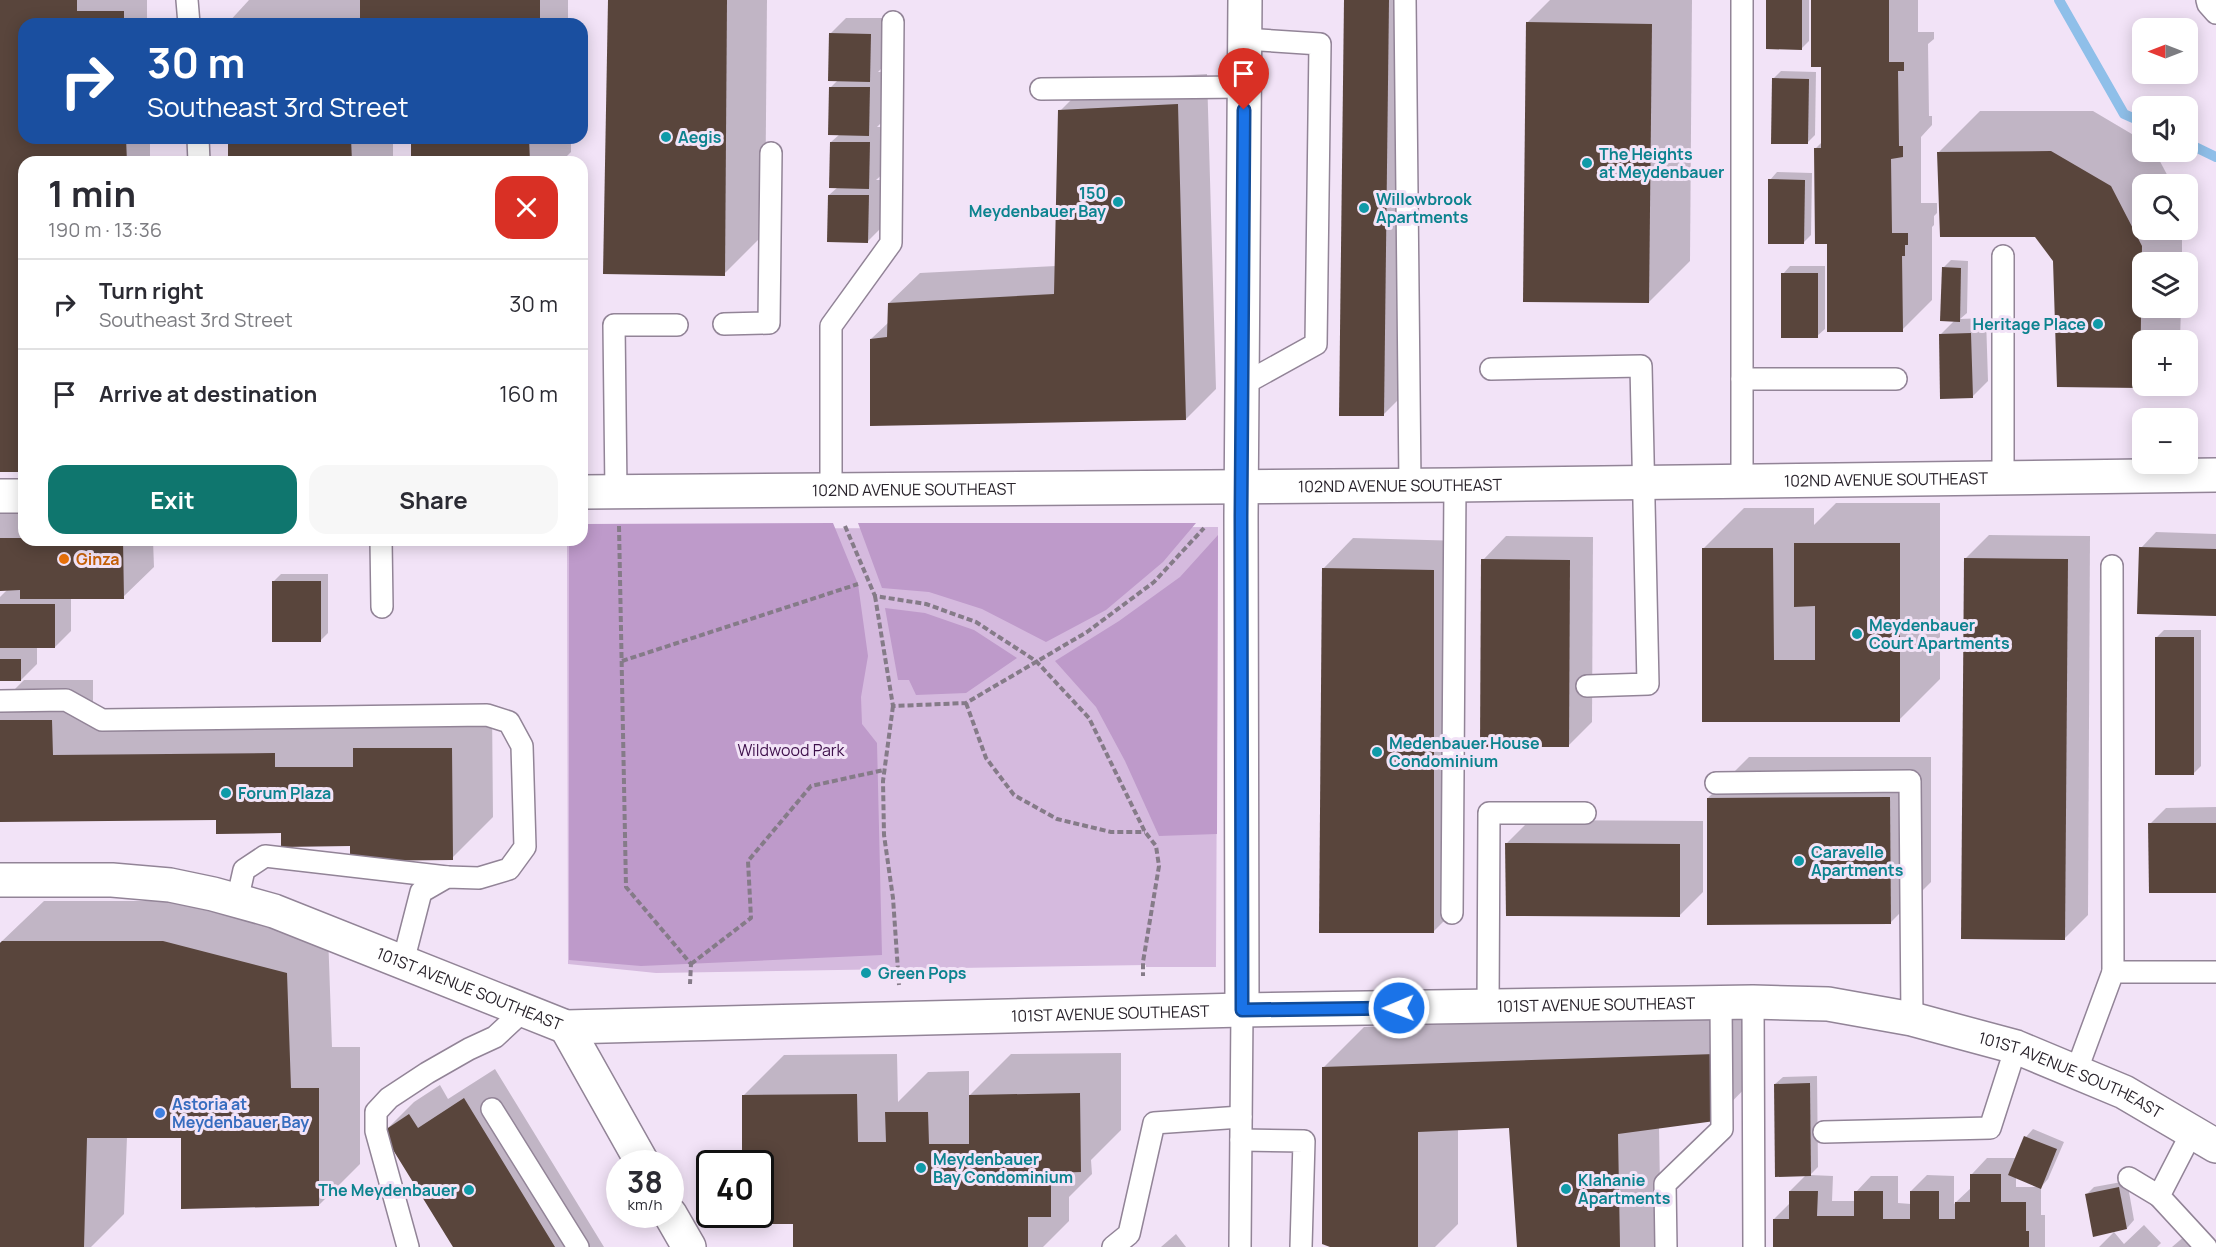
<!DOCTYPE html>
<html lang="en">
<head>
<meta charset="utf-8">
<style>
  :root { --surface:#fff; --page:#f7f7f7; --text:#2b2b33; --muted:#7c7c81; --line:#e1e1e2; --accent:#0f766e }
  body { margin:0; font-family:Manrope,sans-serif; background:var(--page); color:var(--text); height:100vh; display:flex; flex-direction:column; font-size:22px; white-space:nowrap }
  * { box-sizing:border-box; margin:0 }
  p { font-size:20px; color:var(--muted) }
  .icon { flex:none; width:33px; height:33px; fill:none; stroke:currentColor; stroke-width:2; stroke-linecap:round; stroke-linejoin:round }
  .map { position:relative; flex:1; overflow:hidden }
  .side { position:absolute; left:18px; top:156px; width:570px; height:390px; display:flex; flex-direction:column; background:var(--surface); border-radius:18px; box-shadow:0 3px 15px #0003 }
  .side>* { flex:none }
  .banner { position:absolute; left:18px; top:18px; width:570px; height:126px; border-radius:18px; box-shadow:0 3px 15px #0003; background:#1a4fa0; color:#fff; overflow:hidden }
  .needle { width:39px; rotate:270deg }
  .tools { position:absolute; left:2132px; top:18px; display:grid; gap:12px }
  .tools a { display:grid; place-items:center; width:66px; height:66px; border-radius:12px; background:var(--surface); box-shadow:0 3px 15px #0003; font-size:30px }
  .speed { position:absolute; left:606px; top:1150px; display:flex; gap:12px; font-size:30px; font-weight:700; text-align:center }
  .speed>* { display:grid; place-content:center; width:78px; height:78px; border-radius:50%; background:var(--surface); box-shadow:0 3px 15px #0003; line-height:1 }
  .speed small { font-size:15px; font-weight:400 }
  .speed .limit { border:3px solid #111; border-radius:9px; background:#fff; color:#111 }
  .pin { position:absolute; display:grid; place-items:center; width:51px; height:51px; color:#fff; margin:-62px -26px; border-radius:50% 50% 50% 0; rotate:-45deg; box-shadow:0 0 6px #0007 }
  .pin .icon { rotate:45deg }
  .me { position:absolute; width:66px; margin:-33px; rotate:269deg; stroke-linejoin:round; filter:drop-shadow(0 0 4px #0008) }
  .turn { display:flex; align-items:center; gap:21px; height:126px; padding:0 30px; font-size:27px }
  .turn .icon { width:78px; height:78px; stroke-width:2.5 }
  .turn b { display:block; font-size:42px; line-height:51px }
  .round { display:grid; place-items:center; flex:none; width:63px; height:63px; border-radius:18px; background:var(--page) }
  .headline { display:flex; align-items:center; justify-content:space-between; height:102px; padding:0 30px }
  h1 { font-size:36px; font-weight:700; line-height:45px }
  .button { display:flex; gap:12px; margin-top:auto; padding:12px 30px }
  .button a { flex:1; height:69px; border-radius:18px; background:var(--accent); color:#fff; font-size:24px; font-weight:700; line-height:69px; text-align:center }
  .button a+a { background:var(--page); color:var(--text) }
  ul { padding:0; list-style:none }
  li { display:flex; align-items:center; gap:18px; height:90px; padding:0 30px; border-top:2px solid var(--line) }
  li div { flex:1 }
  li b { display:block; font-size:22px }
  li em { font-style:normal }
  .map>svg:first-child { display:block }
  .green { fill:#d5bade }
  .forest { fill:#be9aca }
  .shadow { fill:#0003; fill-rule:evenodd }
  .lines { fill:none; stroke-linecap:round; stroke-linejoin:round }
  .stream { stroke:#8fbfe9; stroke-width:10 }
  .building { fill:#59453c }
  .service-casing { stroke:#928497; stroke-width:24 }
  .minor-casing { stroke:#928497; stroke-width:36 }
  .tertiary-casing { stroke:#928497; stroke-width:36 }
  .path { stroke:#857b88; stroke-width:4; stroke-dasharray:6 3; stroke-linecap:butt }
  .service { stroke:#fff; stroke-width:21 }
  .minor { stroke:#fff; stroke-width:33 }
  .tertiary { stroke:#fff; stroke-width:33 }
  .route-casing { stroke:#114b97; stroke-width:15 }
  .route { stroke:#1a73e8; stroke-width:10 }
  .culture-dot { fill:#0f9aa8; stroke:#f2e3f7; stroke-width:2 }
  .food-dot { fill:#e8710a; stroke:#f2e3f7; stroke-width:2 }
  .shop-dot { fill:#3f7fe0; stroke:#f2e3f7; stroke-width:2 }
  .labels { text-anchor:middle; dominant-baseline:central; stroke-width:6; stroke-linejoin:round; paint-order:stroke }
  .culture-label { font-size:16px; font-weight:bold; fill:#0d838f; stroke:#f2e3f7; text-anchor:start }
  .street-label { font-size:16px; fill:#29232b; stroke:#f2e3f7 }
  .food-label { font-size:16px; font-weight:bold; fill:#c56008; stroke:#f2e3f7; text-anchor:start }
  .park-label { font-size:16px; fill:#3e104b; stroke:#f2e3f7 }
  .shop-label { font-size:16px; font-weight:bold; fill:#366cbe; stroke:#f2e3f7; text-anchor:start }
</style>
</head>
<body>
<div class="map">
<svg width="2216" height="1247" viewBox="0 0 2216 1247">
  <rect width="100%" height="100%" fill="#f2e3f7"/>
  <polygon class="green" points="1218,527 1216,967 1146,967 1146,965 656,973 568,964 567,540 582,540 619,529"/>
  <g class="forest">
    <polygon points="833,523 858,584 868,656 861,697 862,724 877,743 882,955 641,966 569,960 569,540 582,540 582,524"/>
    <polygon points="858,523 1196,523 1163,562 1106,610 1046,642 982,609 929,592 882,588"/>
    <polygon points="1218,535 1217,834 1159,836 1125,761 1096,707 1055,661 1119,621 1180,577"/>
    <polygon points="885,608 925,613 974,630 1017,658 966,693 916,695 909,680 898,680"/>
  </g>
  <g class="shadow">
    <polygon points="0,0 147,0 147,24 24,24 24,138 150,138 150,162 24,162 24,470 0,470"/>
    <polygon points="249,0 568,0 568,24 227,24"/>
    <polygon points="609,0 767,0 765,233 724,274"/>
    <polygon points="1345,0 1404,0 1399,399 1383,415"/>
    <polygon points="1550,0 1692,0 1690,261 1649,302 1527,23"/>
    <polygon points="1768,0 1809,0 1809,41 1802,48"/>
    <polygon points="1813,0 1918,0 1918,32 1934,32 1934,39 1928,44 1929,116 1932,116 1932,125 1921,137 1921,203 1937,203 1937,213 1934,216 1934,225 1932,227 1932,300 1902,330 1828,242 1815,149 1822,142 1822,65"/>
    <polygon points="846,18 886,18 886,64 878,72 886,72 885,119 877,127 886,127 885,172 876,180 884,180 883,226 867,242 829,195 838,187 831,142 840,134 831,87 838,80 830,34"/>
    <polygon points="1781,71 1816,72 1815,135 1808,142 1773,79"/>
    <polygon points="1207,74 1216,389 1186,419 871,339 889,322 889,303 920,273 1056,266 1060,111 1090,81"/>
    <polygon points="1980,111 2093,111 2142,140 2142,152 2155,152 2172,184 2142,184 2142,230 2182,230 2182,262 2142,262 2142,308 2181,308 2180,340 2142,340 2142,383 2139,386 2036,236 1939,152"/>
    <polygon points="229,138 393,138 393,162 230,162"/>
    <polygon points="412,138 571,138 571,152 561,162 413,162"/>
    <polygon points="1777,172 1812,173 1811,235 1803,243 1770,180"/>
    <polygon points="1951,260 1968,261 1967,313 1960,319 1986,318 1988,381 1972,397 1940,335 1955,320 1943,268"/>
    <polygon points="1790,266 1825,266 1825,329 1817,336 1783,274"/>
    <polygon points="1836,503 1940,503 1940,679 1899,720 1703,721 1703,549 1744,508 1814,508 1814,525"/>
    <polygon points="0,509 24,509 24,540 153,540 154,567 123,597 71,597 71,631 55,647 37,647 37,664 21,680 0,680 0,597 8,589 0,590"/>
    <polygon points="2156,532 2216,534 2216,615 2141,548"/>
    <polygon points="1989,535 2090,536 2088,915 2064,939 1965,559"/>
    <polygon points="1506,536 1593,537 1592,722 1568,746 1483,560"/>
    <polygon points="1353,538 1464,541 1464,901 1434,931 1323,569"/>
    <polygon points="281,574 328,574 328,633 321,640 273,582"/>
    <polygon points="2164,630 2201,630 2201,766 2193,774 2156,638"/>
    <polygon points="24,680 93,680 93,715 492,707 493,817 452,858 351,845 217,818 0,820 0,704"/>
    <polygon points="1749,757 1931,757 1931,882 1890,923 1708,798"/>
    <polygon points="2216,807 2216,891 2150,824 2166,808"/>
    <polygon points="1530,820 1703,821 1703,892 1679,916 1507,843"/>
    <polygon points="44,901 204,901 328,933 332,1047 360,1047 360,1164 319,1205 182,1137 127,1137 124,1214 91,1247 0,1247 0,943"/>
    <polygon points="1756,1013 1755,1078 1714,1120 1659,1127 1661,1247 1518,1247 1511,1126 1458,1129 1458,1224 1435,1247 1335,1247 1323,1068 1364,1027"/>
    <polygon points="1121,1053 1121,1130 1091,1160 1092,1174 1069,1197 1069,1221 1043,1247 795,1247 795,1223 773,1175 760,1164 744,1164 743,1096 784,1055 897,1054 898,1102 928,1072 969,1071 969,1096 1011,1054"/>
    <polygon points="495,1069 604,1247 454,1247 384,1132 414,1102 440,1085 448,1099"/>
    <path d="M1817,1076L1818,1167L1810,1175L1833,1176L1832,1201H1856V1192L1871,1176H1898V1203L1911,1204V1191L1927,1175L1954,1176V1204L1972,1187V1174L1987,1158H2017L2026,1137L2033,1129L2064,1142L2048,1179L2041,1187V1215H2045V1247H1774V1219L1790,1203V1191L1806,1175L1775,1084L1783,1077ZM2016,1176L2040,1187H2016Z"/>
    <polygon points="2127,1181 2134,1220 2127,1228 2086,1195 2094,1187"/>
    <polygon points="2144,1225 2161,1243 2157,1247 2099,1247 2114,1232 2124,1244"/>
    <polygon points="1176,1234 1186,1247 1161,1247"/>
    <polygon points="2186,1235 2197,1247 2172,1247"/>
  </g>
  <g class="lines">
    <g class="stream">
      <polyline points="2059,0 2124,114 2142,122"/>
      <polyline points="2187,143 2216,157"/>
    </g>
  </g>
  <g class="building">
    <polygon points="0,0 77,0 77,11 124,11 124,24 24,24 24,138 126,138 127,162 24,162 24,472 0,472"/>
    <polygon points="360,0 540,0 540,21 527,22 527,24 225,24 225,22 360,19"/>
    <polygon points="608,0 727,0 725,276 603,274"/>
    <polygon points="1344,0 1389,0 1384,416 1339,416"/>
    <polygon points="1766,0 1802,0 1802,50 1766,49"/>
    <polygon points="1811,0 1889,0 1889,62 1904,62 1904,71 1898,71 1899,146 1903,146 1903,157 1891,159 1892,233 1908,233 1908,245 1905,245 1905,256 1902,256 1903,332 1827,332 1827,244 1815,244 1814,148 1821,148 1821,67 1811,67"/>
    <polygon points="1526,22 1652,24 1649,303 1523,302"/>
    <polygon points="829,33 871,34 870,82 828,81"/>
    <polygon points="1772,78 1809,79 1808,144 1771,144"/>
    <polygon points="829,87 870,87 869,136 828,135"/>
    <polygon points="1178,104 1186,420 870,426 870,339 887,337 888,303 1054,294 1058,110"/>
    <polygon points="228,138 351,138 352,162 228,162"/>
    <polygon points="411,138 529,138 530,162 411,162"/>
    <polygon points="830,142 870,142 869,189 829,188"/>
    <polygon points="2051,151 2111,186 2142,246 2140,388 2057,387 2053,261 2035,237 1940,237 1937,152"/>
    <polygon points="1768,179 1805,180 1804,244 1768,244"/>
    <polygon points="828,195 869,195 868,243 827,242"/>
    <polygon points="1942,267 1961,268 1960,322 1940,321"/>
    <rect x="1781" y="273" width="37" height="65"/>
    <polygon points="1971,333 1973,398 1940,399 1939,334"/>
    <polygon points="21,534 24,534 24,540 123,540 124,599 20,599 20,590 0,591 0,538 21,538"/>
    <polygon points="1794,543 1900,543 1900,722 1702,722 1702,548 1773,548 1774,660 1815,660 1815,606 1794,607"/>
    <polygon points="2139,547 2216,549 2216,616 2137,614"/>
    <polygon points="1964,558 2068,559 2065,940 1961,939"/>
    <polygon points="1481,559 1570,560 1569,747 1480,747"/>
    <polygon points="1322,568 1434,570 1434,933 1319,933"/>
    <rect x="272" y="581" width="49" height="61"/>
    <rect x="0" y="604" width="55" height="44"/>
    <rect x="2155" y="637" width="39" height="138"/>
    <rect x="0" y="659" width="21" height="22"/>
    <polygon points="0,720 52,720 53,755 275,753 275,767 353,767 353,748 452,748 453,860 350,861 350,846 281,847 281,833 216,834 216,820 0,822"/>
    <polygon points="1890,797 1891,924 1707,925 1707,798"/>
    <polygon points="2148,823 2216,823 2216,893 2149,893"/>
    <polygon points="1505,843 1680,844 1680,917 1506,916"/>
    <polygon points="2,941 163,941 287,973 291,1088 319,1088 319,1206 181,1209 181,1138 87,1138 84,1247 0,1247 0,943"/>
    <polygon points="1715,1054 1715,1121 1618,1134 1620,1247 1517,1247 1509,1128 1418,1132 1418,1247 1330,1247 1322,1244 1322,1067"/>
    <polygon points="1810,1083 1811,1176 1775,1177 1774,1084"/>
    <polygon points="1080,1093 1081,1172 1051,1173 1051,1217 1028,1217 1028,1247 793,1247 793,1224 772,1224 772,1177 760,1177 760,1164 742,1164 742,1095 857,1094 858,1142 886,1142 885,1112 928,1112 929,1144 969,1144 969,1095"/>
    <polygon points="464,1098 555,1247 453,1247 382,1132 409,1114 418,1128"/>
    <polygon points="2024,1136 2057,1149 2041,1189 2008,1175"/>
    <polygon points="1970,1174 2001,1174 2001,1202 2026,1202 2026,1231 2029,1231 2029,1247 1773,1247 1773,1219 1789,1219 1789,1191 1818,1191 1817,1216 1854,1216 1854,1191 1883,1191 1883,1219 1910,1219 1910,1191 1939,1191 1939,1219 1955,1219 1955,1202 1970,1202"/>
    <polygon points="2119,1187 2127,1229 2093,1237 2085,1194"/>
  </g>
  <g class="lines">
    <defs>
      <g id="service">
        <polyline points="187,0 189,24"/>
        <polyline points="1405,0 1410,485"/>
        <polyline points="1742,0 1742,481"/>
        <polyline points="2207,0 2208,4 2216,13"/>
        <polyline points="1041,89 1244,87"/>
        <polyline points="198,138 199,162"/>
        <polyline points="2003,256 2003,478"/>
        <polyline points="724,324 769,323 771,153"/>
        <polyline points="1491,369 1641,366 1648,684 1587,686"/>
        <polyline points="1742,379 1896,379"/>
        <polyline points="1242,385 1316,344 1320,44 1244,39"/>
        <polyline points="831,490 831,326 891,243 893,22"/>
        <polyline points="616,492 614,325 677,325"/>
        <polyline points="381,540 382,607"/>
        <polyline points="2112,566 2113,972"/>
        <polyline points="0,701 66,700 102,720 487,715 509,722 522,746 525,847 509,869 479,878 447,877 421,892 403,962"/>
        <polyline points="1716,783 1910,781 1912,1019"/>
        <polyline points="237,901 244,870 265,856 447,877"/>
        <polyline points="1452,913 1455,485"/>
        <polyline points="1753,1002 1754,1247"/>
        <polyline points="1488,1007 1489,813 1585,813"/>
        <polyline points="2076,1072 2113,972 2216,972"/>
        <polyline points="492,1109 578,1247"/>
        <polyline points="1824,1132 1990,1128 2016,1047"/>
        <polyline points="2192,1132 2159,1196 2206,1247"/>
        <polyline points="1241,1140 1304,1141 1301,1247"/>
        <polyline points="2129,1178 2159,1196"/>
        <polyline points="408,1247 376,1131 376,1112 389,1098 427,1073 469,1049 495,1037 524,1010"/>
        <polyline points="1113,1247 1129,1234 1154,1123 1241,1117"/>
        <polyline points="1240,1247 1242,1010"/>
        <polyline points="1666,1247 1665,1184 1722,1129 1721,1004"/>
      </g>
      <g id="minor">
        <polyline points="566,1027 643,1164"/>
        <polyline points="670,1214 689,1247"/>
      </g>
      <g id="tertiary">
        <path id="s1" d="M582,492L1455,485L2216,475"/>
        <polyline points="0,496 24,496"/>
        <path id="s2" d="M0,880H112L170,885L213,894L274,911L566,1027L1242,1010L1753,1002L1828,1004L1912,1019L2016,1047L2124,1092L2216,1146"/>
        <polyline points="1242,1010 1241,516 1245,0"/>
      </g>
    </defs>
    <use href="#service" class="service-casing"/>
    <use href="#minor" class="minor-casing"/>
    <use href="#tertiary" class="tertiary-casing"/>
    <g class="path">
      <polyline points="619,526 626,887 691,964 690,984"/>
      <polyline points="845,526 875,596 926,604 976,622 1036,661 1089,718 1145,832 1156,846 1159,866 1143,962 1143,976"/>
      <polyline points="875,596 893,706 966,703 1087,632 1154,582 1204,528"/>
      <polyline points="622,661 858,584"/>
      <polyline points="966,703 986,758 1014,795 1057,819 1111,832 1145,832"/>
      <polyline points="893,706 883,781 884,835 893,898 899,985"/>
      <polyline points="691,964 751,918 748,861 811,786 884,770"/>
    </g>
    <use href="#service" class="service"/>
    <use href="#minor" class="minor"/>
    <use href="#tertiary" class="tertiary"/>
  </g>
  <g class="lines">
    <defs>
      <polyline id="route" points="1244,110 1241,516 1242,1010 1399,1008"/>
    </defs>
    <use href="#route" class="route-casing"/>
    <use href="#route" class="route"/>
  </g>
  <g class="culture-dot">
    <circle cx="666" cy="137" r="6"/>
    <circle cx="1587" cy="163" r="6"/>
    <circle cx="1118" cy="202" r="6"/>
    <circle cx="1364" cy="208" r="6"/>
    <circle cx="2098" cy="324" r="6"/>
    <circle cx="1857" cy="634" r="6"/>
    <circle cx="1377" cy="752" r="6"/>
    <circle cx="226" cy="793" r="6"/>
    <circle cx="1799" cy="861" r="6"/>
    <circle cx="866" cy="973" r="6"/>
    <circle cx="921" cy="1168" r="6"/>
    <circle cx="1566" cy="1189" r="6"/>
    <circle cx="469" cy="1190" r="6"/>
  </g>
  <circle class="food-dot" cx="64" cy="559" r="6"/>
  <circle class="shop-dot" cx="160" cy="1113" r="6"/>
  <g class="labels">
    <g class="culture-label">
      <text x="678" y="137">Aegis</text>
      <text x="1599" y="154">The Heights<tspan x="1599" dy="18">at Meydenbauer</tspan></text>
      <text x="1106" y="193" text-anchor="end">150<tspan x="1106" dy="18">Meydenbauer Bay</tspan></text>
      <text x="1376" y="199">Willowbrook<tspan x="1376" dy="18">Apartments</tspan></text>
      <text x="2086" y="324" text-anchor="end">Heritage Place</text>
      <text x="1869" y="625">Meydenbauer<tspan x="1869" dy="18">Court Apartments</tspan></text>
      <text x="1389" y="743">Medenbauer House<tspan x="1389" dy="18">Condominium</tspan></text>
      <text x="238" y="793">Forum Plaza</text>
      <text x="1811" y="852">Caravelle<tspan x="1811" dy="18">Apartments</tspan></text>
      <text x="878" y="973">Green Pops</text>
      <text x="933" y="1159">Meydenbauer<tspan x="933" dy="18">Bay Condominium</tspan></text>
      <text x="1578" y="1180">Klahanie<tspan x="1578" dy="18">Apartments</tspan></text>
      <text x="457" y="1190" text-anchor="end">The Meydenbauer</text>
    </g>
    <g class="street-label">
      <text stroke="none"><textPath href="#s1" startOffset="1304">102ND AVENUE SOUTHEAST</textPath></text>
      <text stroke="none"><textPath href="#s1" startOffset="818">102ND AVENUE SOUTHEAST</textPath></text>
      <text stroke="none"><textPath href="#s1" startOffset="332">102ND AVENUE SOUTHEAST</textPath></text>
      <text stroke="none"><textPath href="#s2" startOffset="488">101ST AVENUE SOUTHEAST</textPath></text>
      <text stroke="none"><textPath href="#s2" startOffset="1622">101ST AVENUE SOUTHEAST</textPath></text>
      <text stroke="none"><textPath href="#s2" startOffset="1136">101ST AVENUE SOUTHEAST</textPath></text>
      <text stroke="none"><textPath href="#s2" startOffset="2108">101ST AVENUE SOUTHEAST</textPath></text>
    </g>
    <g class="food-label">
      <text x="76" y="559">Ginza</text>
    </g>
    <g class="park-label">
      <text x="791" y="750">Wildwood Park</text>
    </g>
    <g class="shop-label">
      <text x="172" y="1104">Astoria at<tspan x="172" dy="18">Meydenbauer Bay</tspan></text>
    </g>
  </g>
</svg>
<div class="tools">
<a><svg class="needle" viewBox="-14 -14 28 28"><path d="M0-13l5 13h-10z" fill="#e53935"/><path d="M0 13l5-13h-10z" fill="#7c7c81"/></svg></a>
<a><svg class="icon" aria-label="sound" viewBox="0 0 24 24"><path d="M4 9h4l5-4v14l-5-4H4zM17 9q2 3 0 6"/></svg></a>
<a><svg class="icon" aria-label="search" viewBox="0 0 24 24"><circle cx="10" cy="10" r="6"/><path d="M15 15l6 6"/></svg></a>
<a><svg class="icon" aria-label="layers" viewBox="0 0 24 24"><path d="M12 4l9 5-9 5-9-5zM3 14l9 5 9-5"/></svg></a>
<a>+</a>
<a>−</a>
</div>
<div class="speed"><div>38<small>km/h</small></div><div class="limit">40</div></div>
<div class="pin" style="left:1244px;top:110px;background:#d93025"><svg class="icon" aria-label="arrive" viewBox="0 0 24 24"><path d="M6 21V4h12l-3 4 3 4H6"/></svg></div>
<svg class="me" style="left:1399px;top:1008px" viewBox="-20 -20 40 40"><circle r="17" fill="#1a73e8" stroke="#fff" stroke-width="3"/><path d="M0-11L8 9 0 5-8 9z" fill="#fff"/></svg>
<div class="banner">
<div class="turn"><svg class="icon" aria-label="right" viewBox="0 0 24 24"><path d="M7 20v-9h11M14 6l5 5-5 5"/></svg><div><b>30 m</b>Southeast 3rd Street</div></div>
</div>
<section class="side">
<div class="headline"><div><h1>1 min</h1><p>190 m · 13:36</p></div><a class="round" style="background:#d93025;color:#fff"><svg class="icon" aria-label="close" viewBox="0 0 24 24"><path d="M6 6l12 12M18 6L6 18"/></svg></a></div>
<ul>
<li><svg class="icon" aria-label="right" viewBox="0 0 24 24"><path d="M7 20v-9h11M14 6l5 5-5 5"/></svg><div><b>Turn right</b><p>Southeast 3rd Street</p></div><em>30 m</em></li>
<li><svg class="icon" aria-label="arrive" viewBox="0 0 24 24"><path d="M6 21V4h12l-3 4 3 4H6"/></svg><div><b>Arrive at destination</b></div><em>160 m</em></li>
</ul>
<div class="button"><a>Exit</a><a>Share</a></div>
</section>
</div>
</body>
</html>
